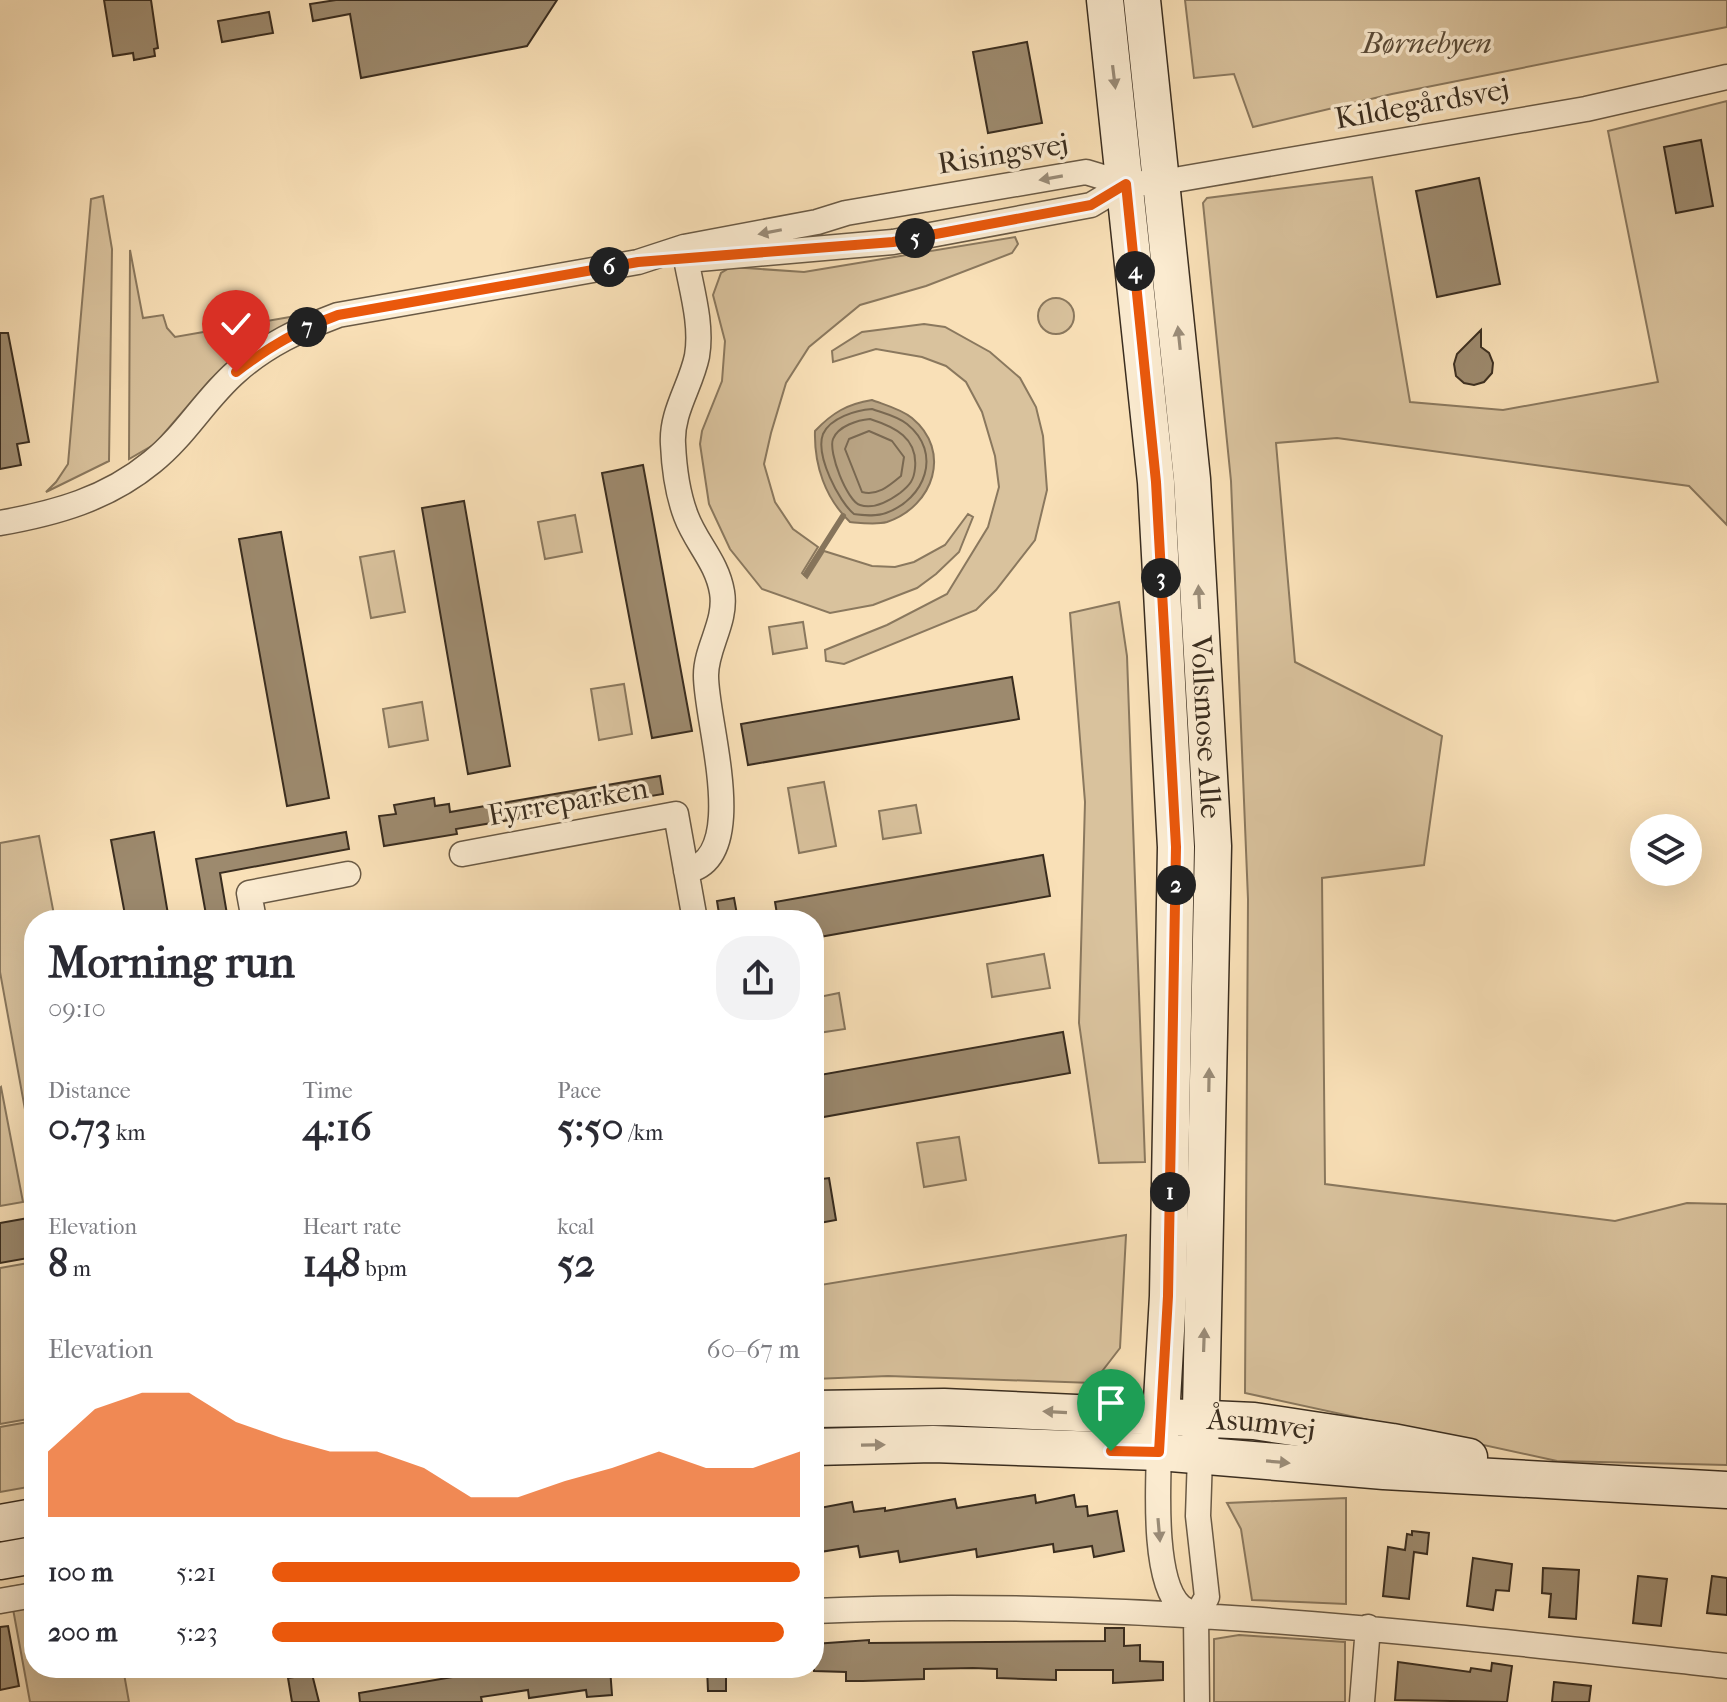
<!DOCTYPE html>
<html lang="en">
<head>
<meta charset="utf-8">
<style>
	:root { --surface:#fff; --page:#f2f2f3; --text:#2b2b33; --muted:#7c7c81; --accent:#ea580c }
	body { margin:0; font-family:"IM FELL French Canon",serif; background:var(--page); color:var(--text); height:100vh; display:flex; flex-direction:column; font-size:30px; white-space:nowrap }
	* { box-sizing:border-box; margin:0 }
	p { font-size:26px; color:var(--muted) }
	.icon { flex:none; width:44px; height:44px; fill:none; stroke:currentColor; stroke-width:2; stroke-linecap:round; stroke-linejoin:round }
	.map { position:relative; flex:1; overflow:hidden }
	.sheet { position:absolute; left:24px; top:910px; width:800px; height:768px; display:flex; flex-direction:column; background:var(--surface); border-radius:32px; box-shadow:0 8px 32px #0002 }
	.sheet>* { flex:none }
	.buttons { position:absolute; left:1630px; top:814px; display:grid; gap:16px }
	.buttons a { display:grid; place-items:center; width:72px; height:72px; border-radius:50%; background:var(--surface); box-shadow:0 8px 32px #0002; font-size:40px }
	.pin { position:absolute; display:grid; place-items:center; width:68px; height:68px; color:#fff; margin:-82px -34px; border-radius:50% 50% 50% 0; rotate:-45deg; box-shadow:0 0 8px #0007 }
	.pin .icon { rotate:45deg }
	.km { position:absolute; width:40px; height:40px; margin:-20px; border-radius:50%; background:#222; color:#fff; font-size:22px; line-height:40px; text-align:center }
	.round { display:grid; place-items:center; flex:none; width:84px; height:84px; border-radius:32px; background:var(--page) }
	.head { display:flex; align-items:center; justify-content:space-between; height:136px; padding:0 24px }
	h1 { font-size:44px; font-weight:800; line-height:60px }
	.metrics { display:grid; grid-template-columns:repeat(3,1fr); gap:12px; height:136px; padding:8px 24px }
	.metrics div { display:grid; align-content:center }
	.metrics b { font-size:40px; font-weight:800 }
	.metrics small { font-size:22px; font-weight:400 }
	.metrics p { font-size:22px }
	.chart { height:224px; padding:16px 24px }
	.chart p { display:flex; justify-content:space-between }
	.chart svg { width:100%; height:144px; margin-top:8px; fill:var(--accent); opacity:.7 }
	ul { padding:0 24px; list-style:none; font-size:26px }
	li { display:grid; grid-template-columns:128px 96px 1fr; align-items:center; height:60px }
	li i { height:20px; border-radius:10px; background:var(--accent) }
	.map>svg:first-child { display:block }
	.green { fill:#d9c29d; stroke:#8a785e; stroke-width:2 }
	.water { fill:#b8a383; stroke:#86745b; stroke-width:2 }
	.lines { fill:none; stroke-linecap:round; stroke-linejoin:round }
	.shore { stroke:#796851; stroke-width:2 }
	.stream { stroke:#86745b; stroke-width:6 }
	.building { fill:#9d8a6e; stroke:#3a2d1f; stroke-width:2 }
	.street-casing { stroke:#6a5a45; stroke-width:27 }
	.secondary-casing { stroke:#3a2d1f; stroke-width:39 }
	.street { stroke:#fbebd0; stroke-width:24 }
	.secondary { stroke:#fbebd0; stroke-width:36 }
	.oneway { fill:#9a8c78 }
	.route-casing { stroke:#fff; stroke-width:16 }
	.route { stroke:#ea580c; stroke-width:10 }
	.labels { text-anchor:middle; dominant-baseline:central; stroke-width:7; stroke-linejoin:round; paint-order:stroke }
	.park-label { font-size:30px; font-style:italic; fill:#5a4b38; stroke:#fbebd0 }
	.street-label { font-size:30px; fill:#3a2d1f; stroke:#fbebd0 }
</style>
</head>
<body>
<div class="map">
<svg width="1727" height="1702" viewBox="0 0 1727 1702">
	<rect width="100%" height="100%" fill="#f9e0b7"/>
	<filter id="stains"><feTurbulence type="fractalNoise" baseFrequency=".0025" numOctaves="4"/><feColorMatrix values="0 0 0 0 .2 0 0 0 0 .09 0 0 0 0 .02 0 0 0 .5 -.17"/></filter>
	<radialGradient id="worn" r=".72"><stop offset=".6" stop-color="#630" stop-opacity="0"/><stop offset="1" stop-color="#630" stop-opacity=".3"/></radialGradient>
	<path class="green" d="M1185,0H1727V27L1392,94L1253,127L1234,74L1194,78Z
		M1727,101V525L1689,486L1337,438L1276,443L1295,662L1442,736L1424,865L1322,878L1325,1184L1615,1221L1687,1203L1727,1204V1465L1557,1461L1245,1393L1248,899L1231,481L1203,203L1207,198L1372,177L1410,402L1503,410L1658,382L1608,131Z
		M103,196L112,249L109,461L46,492L56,482L68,464L91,199Z
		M1015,237L1018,244L1012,253L926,286L860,305L809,347L786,383L771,433L764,464L775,502L793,529L818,547L802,573L807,578L824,551L872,566L895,567L914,562L945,545L968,514L973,517L959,552L936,574L917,588L873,605L830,613L762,589L730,549L709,504L700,444L702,431L722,381L725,341L713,295L721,273L731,267L804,272Z
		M130,250L143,318L163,315L167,328L175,337L307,314L243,352L210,380L155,444L129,459Z
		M1038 316a18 18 0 1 1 36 0a18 18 0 1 1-36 0Z
		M924,324L945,327L990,352L1020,378L1036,407L1043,436L1047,490L1035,540L996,590L976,610L844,664L826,661L825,650L887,625L947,594L988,527L999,487L995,456L982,412L966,382L946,366L922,357L876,349L833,362L832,351L862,332Z
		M575,515L582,552L545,559L538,522Z
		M394,551L405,612L371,618L360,557Z
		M1119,602L1127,656L1145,1162L1099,1163L1079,1023L1085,802L1070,613Z
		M803,622L807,648L773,654L769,627Z
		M624,684L632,734L599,740L591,689Z
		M422,702L428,740L389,747L383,709Z
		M824,782L836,846L799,853L788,788Z
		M916,805L921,833L883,839L879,811Z
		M39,836L55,920H34V1159L0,972V843Z
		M1044,954L1050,988L992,997L987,964Z
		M839,993L845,1029L818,1033L814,998Z
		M1,1087L23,1202L0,1206V1088Z
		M959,1137L966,1180L924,1187L917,1143Z
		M1126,1235L1120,1348L1093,1383L888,1376L814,1379V1286Z
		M34,1262V1418L0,1424V1268Z
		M34,1421V1486L0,1492V1427Z
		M1346,1498V1604L1252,1600L1241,1529L1227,1503Z
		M34,1583V1668H123L129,1702H30L9,1587Z
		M1239,1635L1345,1642V1702H1214V1639Z"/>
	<path class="water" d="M872,400C885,405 901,409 912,418C952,451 934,506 887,522C876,525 861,523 850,522C825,498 814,465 815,431C832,413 847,404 872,400Z"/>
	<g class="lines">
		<path class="shore" d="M872,409C883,413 897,416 907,424C943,453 925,499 886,513C876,517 864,515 854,514C839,502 815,455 823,434C830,418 856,410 872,409Z
			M870,419C895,427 918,438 915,468C914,480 910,485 900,493C889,501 874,510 860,505C847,501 828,452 833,439C838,426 858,420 870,419Z
			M869,431L892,441L904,457L901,476C889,486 878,496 862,492L845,449L849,439Z"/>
		<path class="stream" d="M806,574L843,516"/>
	</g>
	<path class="building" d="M104,0H151L158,48L154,49L155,56L134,60L133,53L113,56Z
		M336,0H557L527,46L361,78L350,14L313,21L310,4Z
		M269,12L273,33L222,42L218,21Z
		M1027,42L1042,123L988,133L973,52Z
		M1701,140L1713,206L1676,213L1664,147Z
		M1479,178L1500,284L1437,297L1416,191Z
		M1481,330V347L1489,353L1493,363L1492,373L1484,382L1474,385L1464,383L1456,376L1454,364L1457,354Z
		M0,333H8L29,442L17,444L21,465L0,469Z
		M643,465L692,731L652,738L602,473Z
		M464,501L510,766L468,774L422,508Z
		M281,532L329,798L287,806L239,539Z
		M1012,677L1019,719L748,765L741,724Z
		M660,776L663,794L456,829L457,834L384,846L379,816L396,814L394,805L434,798L435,806L449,804L450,812Z
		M154,832L169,920H126L111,840Z
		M346,832L349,849L220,873L228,920H207L196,859Z
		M1043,855L1050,896L814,938V920H778L775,902Z
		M734,898L738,920H720L717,901Z
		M1063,1032L1070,1073L818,1118L814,1076Z
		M829,1178L836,1220L814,1224V1180Z
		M34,1217V1257L0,1263V1223Z
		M1035,1495L1036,1503L1074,1495L1076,1507L1087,1506L1088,1516L1117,1511L1124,1551L1094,1557L1092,1546L1054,1552L1053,1544L977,1557L976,1549L900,1562L898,1551L860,1557L858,1546L820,1552L814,1525V1509L852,1502L854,1512L885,1508V1511L955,1499L957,1508Z
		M1412,1531L1429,1533L1427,1554L1414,1552L1409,1599L1383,1596L1388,1547L1405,1550L1407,1534L1412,1535Z
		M1473,1558L1512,1564L1509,1591L1496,1590L1493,1610L1467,1606Z
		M1543,1568L1579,1570L1576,1619L1549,1617L1551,1594L1542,1593Z
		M1638,1576L1667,1579L1661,1626L1633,1623Z
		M1712,1576L1727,1578V1615L1707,1613Z
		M8,1626L19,1686L0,1690V1627Z
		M1105,1628H1124V1646L1140,1645V1661L1163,1662V1680L1113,1683V1670H1056V1680L997,1678V1669L973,1668L924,1669V1679L863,1681H846V1672L814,1671V1644L869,1640V1643L1105,1641Z
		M1398,1662L1470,1672L1471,1668L1491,1671L1492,1663L1512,1666L1507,1702L1395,1700Z
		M505,1668H610L612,1695L587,1697L586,1690L529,1698L528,1690L481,1697L482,1702H360L359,1693Z
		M707,1668H726V1691H708Z
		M312,1674L319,1702H292L288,1678Z
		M1554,1682L1591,1686L1589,1702H1552Z"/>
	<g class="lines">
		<defs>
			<path id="street" d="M684,247C689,282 703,321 697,356C691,386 671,412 673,444C674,466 678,495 686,516C696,543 717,562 722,592C727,622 706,647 706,675C705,720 752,858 686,871
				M699,259L893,242L1091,205L1126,184
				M0,523C56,513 107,499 152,462C185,436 205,399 236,372C266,345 301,329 338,315L638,262L684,247L817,222L846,213L1086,172L1126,184L1163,182L1586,109L1727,77
				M462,854L676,814L695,920
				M254,920L249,893L348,874
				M1159,1452C1158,1487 1153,1581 1180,1606C1185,1610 1191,1613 1196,1616
				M0,1601L34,1595
				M814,1611C1120,1597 1424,1633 1727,1666
				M1197,1702L1196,1616L1207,1597L1198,1516L1200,1456
				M1362,1702L1368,1627"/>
			<g id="secondary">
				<path d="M1105,0L1156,482L1176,847L1168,1296L1159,1452"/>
				<path id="s1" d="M1142,0L1192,479L1213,846L1200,1456"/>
				<path id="s2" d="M814,1409L944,1407L1254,1421L1392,1442L1469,1457"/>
				<path d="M814,1447L933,1444L1159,1452L1384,1471L1727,1490"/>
				<path d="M0,1523L34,1517"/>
				<path d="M0,1561L34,1555"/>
			</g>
		</defs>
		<use href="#street" class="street-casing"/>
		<use href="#secondary" class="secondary-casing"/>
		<use href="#street" class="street"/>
		<use href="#secondary" class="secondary"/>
	</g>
	<defs><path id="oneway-solid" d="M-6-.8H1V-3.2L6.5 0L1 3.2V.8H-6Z" transform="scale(2)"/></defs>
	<g class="oneway">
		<use href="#oneway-solid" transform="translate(1114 77) rotate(83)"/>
		<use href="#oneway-solid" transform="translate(1051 178) rotate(170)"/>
		<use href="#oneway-solid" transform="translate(770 232) rotate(169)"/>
		<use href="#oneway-solid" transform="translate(1179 338) rotate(-96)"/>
		<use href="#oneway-solid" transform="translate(1199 597) rotate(-93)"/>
		<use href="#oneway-solid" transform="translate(1209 1080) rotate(-89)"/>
		<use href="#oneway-solid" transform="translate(1204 1340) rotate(-88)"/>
		<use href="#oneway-solid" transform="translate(1055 1412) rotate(-177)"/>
		<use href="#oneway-solid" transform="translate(873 1445) rotate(-1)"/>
		<use href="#oneway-solid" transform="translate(1278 1462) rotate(5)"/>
		<use href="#oneway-solid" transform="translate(1159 1530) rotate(85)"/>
	</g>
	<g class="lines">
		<defs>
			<path id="route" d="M236,372C270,346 298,330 338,315L638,262L893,242L1091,205L1126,184L1156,482L1176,847L1168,1296L1159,1452L1111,1451"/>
		</defs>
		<use href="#route" class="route-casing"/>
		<use href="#route" class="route"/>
	</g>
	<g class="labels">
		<g class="park-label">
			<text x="1427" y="43">Børnebyen</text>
		</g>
		<g class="street-label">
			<text transform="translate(1422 104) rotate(-10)">Kildegårdsvej</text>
			<text transform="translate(1003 154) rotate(-9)">Risingsvej</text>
			<text stroke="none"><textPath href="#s1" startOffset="730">Vollsmose Alle</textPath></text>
			<text transform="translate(568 802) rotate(-10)">Fyrreparken</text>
			<text stroke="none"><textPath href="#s2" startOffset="448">Åsumvej</textPath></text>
		</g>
	</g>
	<rect width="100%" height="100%" filter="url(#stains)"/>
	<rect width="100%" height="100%" fill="url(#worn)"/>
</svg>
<div class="buttons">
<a><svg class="icon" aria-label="layers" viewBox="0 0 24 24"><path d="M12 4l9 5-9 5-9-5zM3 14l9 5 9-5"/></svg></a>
</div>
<div class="pin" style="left:1111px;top:1451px;background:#1e9e55"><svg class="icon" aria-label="arrive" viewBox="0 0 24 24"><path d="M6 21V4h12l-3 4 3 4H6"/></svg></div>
<div class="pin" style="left:236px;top:372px;background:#d93025"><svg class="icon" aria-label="check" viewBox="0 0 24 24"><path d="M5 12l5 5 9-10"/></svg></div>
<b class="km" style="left:1170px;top:1192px">1</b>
<b class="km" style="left:1176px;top:885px">2</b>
<b class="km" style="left:1161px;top:578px">3</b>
<b class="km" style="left:1135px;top:271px">4</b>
<b class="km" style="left:915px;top:238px">5</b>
<b class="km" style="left:609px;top:267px">6</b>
<b class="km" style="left:307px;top:327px">7</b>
<section class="sheet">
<div class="head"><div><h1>Morning run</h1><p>09:10</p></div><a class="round"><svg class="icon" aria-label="share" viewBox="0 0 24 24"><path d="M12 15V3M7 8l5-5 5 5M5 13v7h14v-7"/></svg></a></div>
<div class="metrics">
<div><p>Distance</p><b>0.73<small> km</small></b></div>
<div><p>Time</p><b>4:16</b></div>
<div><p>Pace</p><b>5:50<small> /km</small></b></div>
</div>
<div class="metrics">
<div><p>Elevation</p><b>8<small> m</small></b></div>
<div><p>Heart rate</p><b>148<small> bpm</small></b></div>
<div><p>kcal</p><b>52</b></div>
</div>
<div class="chart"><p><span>Elevation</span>60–67 m</p>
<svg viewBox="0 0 160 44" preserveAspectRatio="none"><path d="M0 44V24L10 11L20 6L30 6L40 15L50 20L60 24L70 24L80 29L90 38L100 38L110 33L120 29L130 24L140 29L150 29L160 24V44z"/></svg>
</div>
<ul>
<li><b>100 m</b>5:21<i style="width:100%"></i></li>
<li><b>200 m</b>5:23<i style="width:97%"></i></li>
</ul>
</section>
</div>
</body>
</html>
